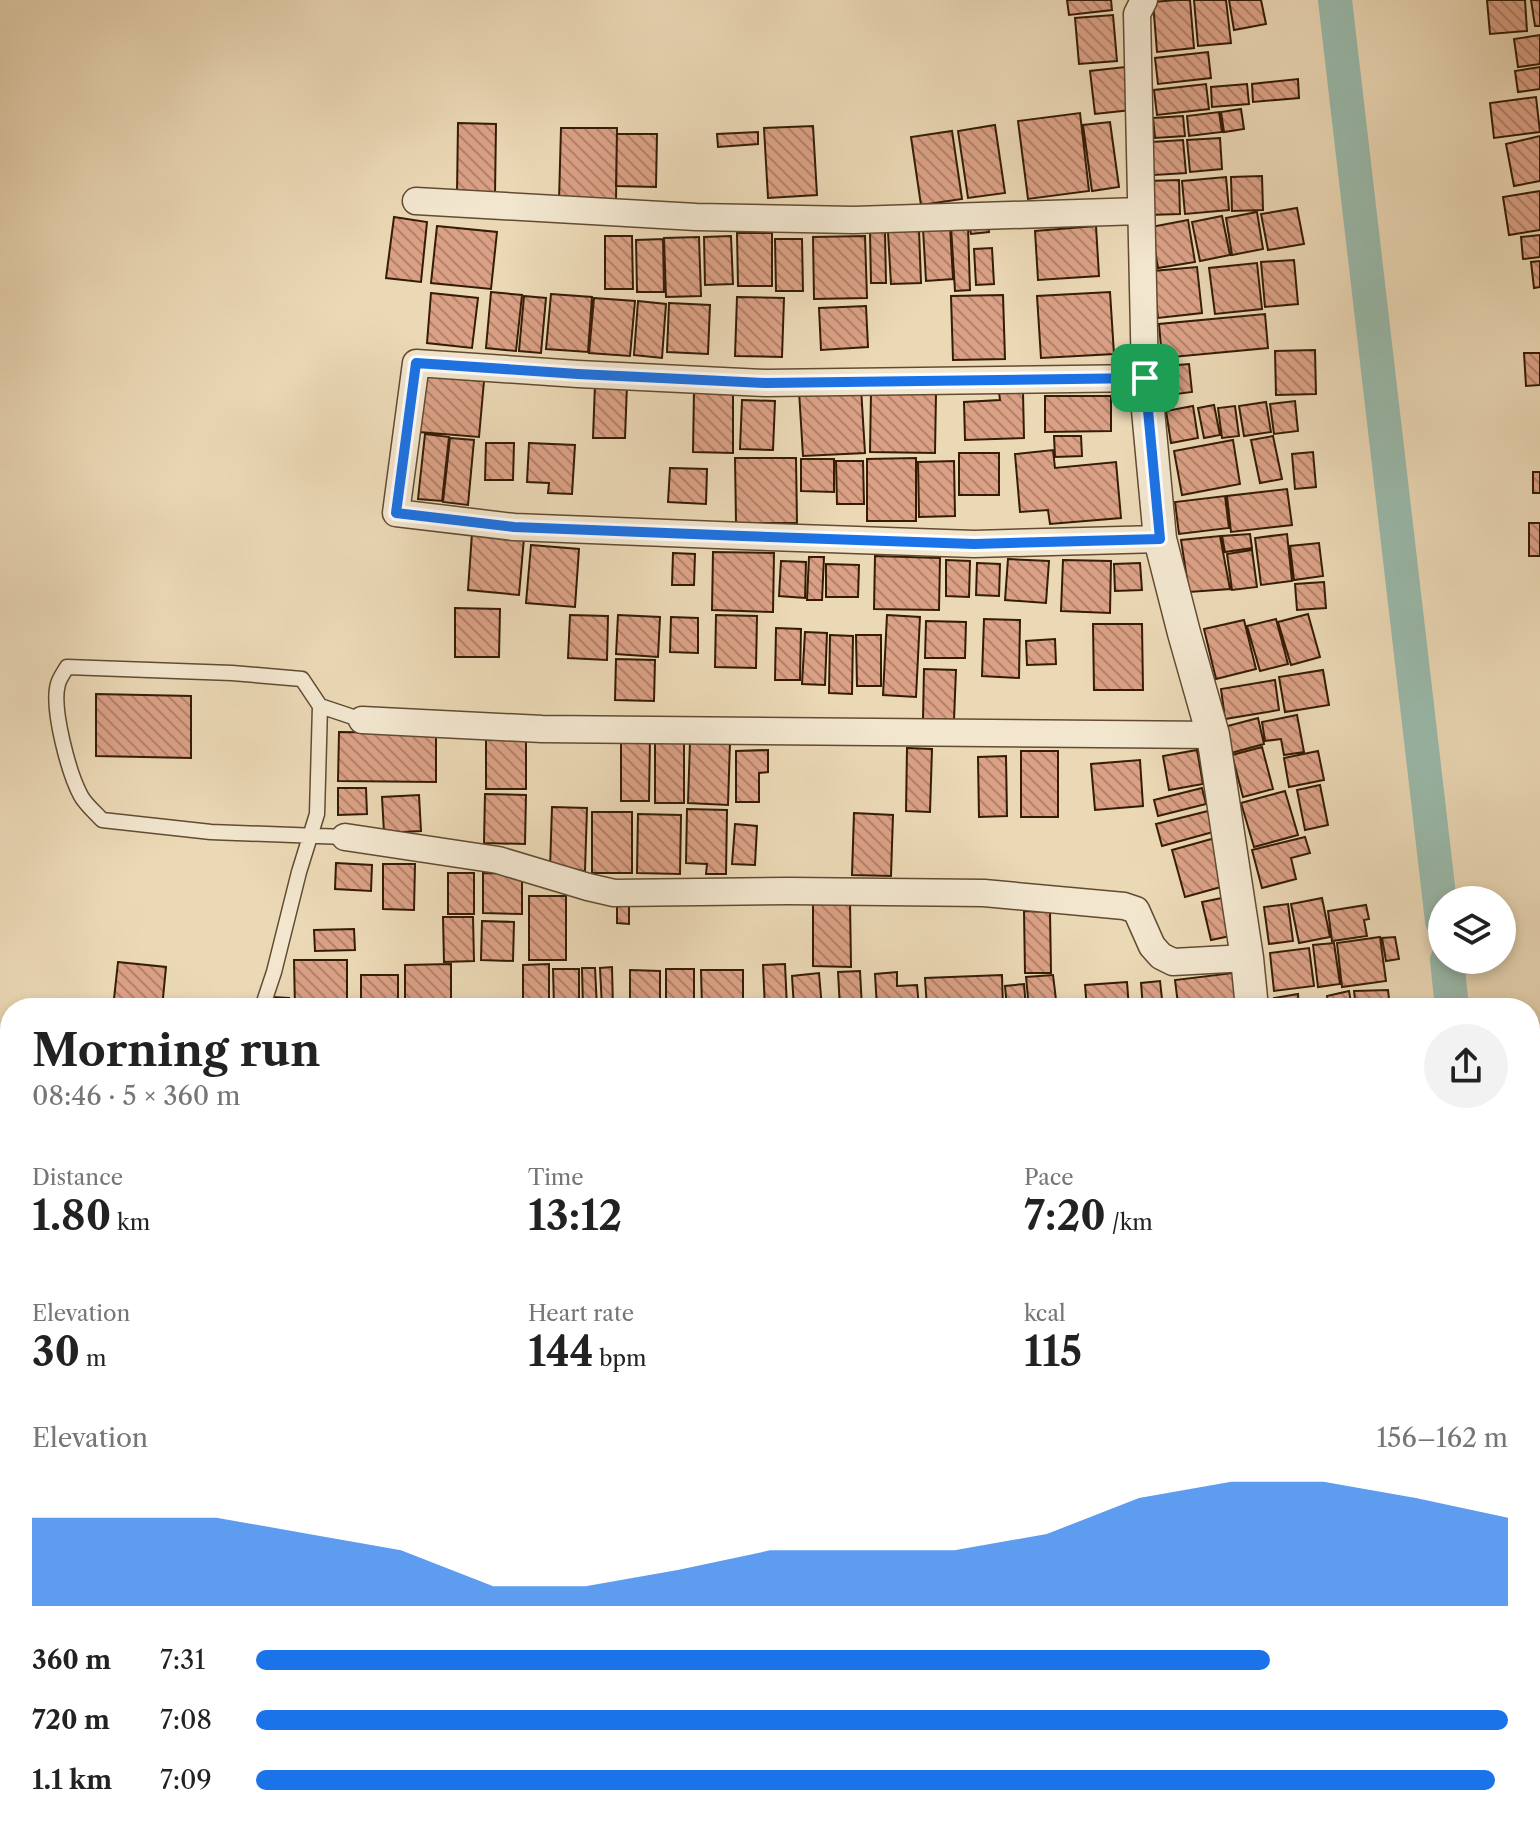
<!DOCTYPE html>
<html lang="en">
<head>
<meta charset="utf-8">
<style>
	:root { --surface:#fff; --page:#f2f2f2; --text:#222; --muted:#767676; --accent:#1a73e8 }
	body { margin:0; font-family:"Libre Caslon Text",serif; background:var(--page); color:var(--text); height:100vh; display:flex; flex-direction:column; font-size:30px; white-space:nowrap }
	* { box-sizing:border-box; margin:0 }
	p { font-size:26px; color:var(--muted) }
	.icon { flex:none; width:44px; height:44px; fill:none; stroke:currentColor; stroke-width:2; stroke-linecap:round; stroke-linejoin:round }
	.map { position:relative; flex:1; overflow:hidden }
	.panel { position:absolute; left:0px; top:998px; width:1540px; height:830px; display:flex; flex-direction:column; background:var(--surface); border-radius:32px 32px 0 0; box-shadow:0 4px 12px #0003 }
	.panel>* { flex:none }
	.buttons { position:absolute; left:1428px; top:886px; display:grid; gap:16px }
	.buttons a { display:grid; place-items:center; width:88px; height:88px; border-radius:50%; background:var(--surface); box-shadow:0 4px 12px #0003; font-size:40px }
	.pin { position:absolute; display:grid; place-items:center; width:68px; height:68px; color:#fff; margin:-34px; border-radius:16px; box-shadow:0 4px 12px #0006 }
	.round { display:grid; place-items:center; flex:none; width:84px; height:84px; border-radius:42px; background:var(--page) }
	.summary { display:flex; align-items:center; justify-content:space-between; height:136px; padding:0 32px }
	h1 { font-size:44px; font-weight:800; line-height:60px }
	.figures { display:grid; grid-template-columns:repeat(3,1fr); gap:12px; height:136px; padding:8px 32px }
	.figures div { display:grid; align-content:center }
	.figures b { font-size:40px; font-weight:800 }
	.figures small { font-size:22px; font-weight:400 }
	.figures p { font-size:22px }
	.chart { height:224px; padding:16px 32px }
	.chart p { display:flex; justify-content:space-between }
	.chart svg { width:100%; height:144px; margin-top:8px; fill:var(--accent); opacity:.7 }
	ul { padding:0 32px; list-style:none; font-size:26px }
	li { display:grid; grid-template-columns:128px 96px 1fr; align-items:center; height:60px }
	li i { height:20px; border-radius:10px; background:var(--accent) }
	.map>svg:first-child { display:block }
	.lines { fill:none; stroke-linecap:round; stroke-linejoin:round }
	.canal { stroke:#99baab; stroke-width:34 }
	.building { fill:url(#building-back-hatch); stroke:#351c05; stroke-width:2 }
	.service-casing { stroke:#624b31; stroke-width:17 }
	.minor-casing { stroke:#624b31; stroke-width:29 }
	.tertiary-casing { stroke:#624b31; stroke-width:35 }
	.service { stroke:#f2e6cf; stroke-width:14 }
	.minor { stroke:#f2e6cf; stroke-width:26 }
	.tertiary { stroke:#f2e6cf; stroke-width:32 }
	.route-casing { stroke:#fff; stroke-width:16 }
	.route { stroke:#1a73e8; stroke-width:10 }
</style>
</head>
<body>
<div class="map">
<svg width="1540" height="1827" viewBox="0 0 1540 1827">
	<defs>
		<pattern id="building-back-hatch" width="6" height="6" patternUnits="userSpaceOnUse" patternTransform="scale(2)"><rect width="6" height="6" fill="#dba186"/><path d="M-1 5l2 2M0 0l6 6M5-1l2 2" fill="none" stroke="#b2826c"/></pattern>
	</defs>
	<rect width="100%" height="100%" fill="#ebd8b5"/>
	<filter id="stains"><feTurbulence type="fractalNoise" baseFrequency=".0025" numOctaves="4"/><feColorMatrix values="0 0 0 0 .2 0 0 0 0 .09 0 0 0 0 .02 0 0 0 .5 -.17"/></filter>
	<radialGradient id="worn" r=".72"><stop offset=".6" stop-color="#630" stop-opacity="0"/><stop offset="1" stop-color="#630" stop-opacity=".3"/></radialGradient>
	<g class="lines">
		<path class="canal" d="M1335,0L1442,921
			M1447,960L1452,1008
			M1494,1818V1827"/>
	</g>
	<path class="building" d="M1067,0H1111L1112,10L1069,15Z
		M1176,0H1190L1194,48L1157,52L1153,2Z
		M1194,0H1226L1231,43L1198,46Z
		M1229,0H1261L1266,24L1234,30Z
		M1487,0H1525L1527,31L1490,34Z
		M1531,0H1540V26H1535Z
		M1113,15L1117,61L1079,64L1075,18Z
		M1540,35V64L1518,67L1514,39Z
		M1208,52L1211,78L1158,84L1155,58Z
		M1125,67L1131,110L1095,114L1090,71Z
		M1540,67V89L1518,92L1515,71Z
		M1298,79L1299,98L1253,102L1252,84Z
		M1206,84L1209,109L1157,115L1154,90Z
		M1247,84L1249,104L1212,107L1211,87Z
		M1536,97L1540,132L1494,138L1490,103Z
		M1241,109L1244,129L1224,132L1221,112Z
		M1219,112L1222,132L1189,136L1187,116Z
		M1080,113L1089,191L1028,199L1018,121Z
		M1183,116L1185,136L1155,138L1153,118Z
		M1110,122L1119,187L1092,191L1083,125Z
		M458,123L496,124L495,195L457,194Z
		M995,125L1005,193L968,198L958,131Z
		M813,126L817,195L768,198L764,128Z
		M561,128H617L616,202L559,201Z
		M952,131L962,199L921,205L911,137Z
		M758,132V144L718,147L717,134Z
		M617,134H657L656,187L616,186Z
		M1540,136V181L1514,186L1506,144Z
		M1220,138L1222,169L1190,172L1187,140Z
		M1183,140L1186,173L1154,175L1151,142Z
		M1262,176L1263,210L1232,211L1231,177Z
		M1226,177L1229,210L1185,214L1182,181Z
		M1179,180L1180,214L1148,215L1147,181Z
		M1540,191V230L1509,235L1503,197Z
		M1297,208L1304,244L1268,250L1261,214Z
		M1257,212L1263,249L1232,255L1226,218Z
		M1222,216L1230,255L1200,261L1192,222Z
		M394,217L427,222L421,282L386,278Z
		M1188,220L1195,262L1158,268L1151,227Z
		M988,222L989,232L971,234L969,224Z
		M437,226L497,232L491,289L431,283Z
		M950,226L953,279L926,281L923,228Z
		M968,226L970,290L955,291L951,227Z
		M1096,226L1099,276L1038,280L1035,231Z
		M919,230L921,283L891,284L888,232Z
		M870,232H885L886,283H871Z
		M737,233H772V286H738Z
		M1540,235V257L1523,259L1521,237Z
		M605,236H632L633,289H605Z
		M731,236L733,284L705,285L704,237Z
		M865,236L867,298L814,299L813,237Z
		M699,237L701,296L666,297L664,238Z
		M663,239L664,292H637L636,240Z
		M775,239H802L803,291H776Z
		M992,248L994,284L976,285L974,249Z
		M1294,260L1298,304L1265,307L1261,262Z
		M1540,261V287L1534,288L1531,262Z
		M1257,263L1262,309L1215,314L1209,268Z
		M1197,267L1202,313L1158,318L1153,271Z
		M491,292L522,295L516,351L486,348Z
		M1110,292L1114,354L1041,358L1037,296Z
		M431,293L478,298L472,348L427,343Z
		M551,294L592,297L588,352L546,349Z
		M1003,295L1005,359L953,360L951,296Z
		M524,296L546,298L541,353L519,351Z
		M737,297L784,298L782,357L735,356Z
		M594,298L635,301L630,356L589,353Z
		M638,301L666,304L662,358L634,355Z
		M669,303L710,305L708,354L667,352Z
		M866,306L868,347L821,350L819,308Z
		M1265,314L1268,348L1162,358L1159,324Z
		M1315,350L1316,394L1276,395L1275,351Z
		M1524,353H1540V385L1526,386Z
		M1189,364L1192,392L1169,395L1166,366Z
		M424,376L484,381L479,437L419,432Z
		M595,384L627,385L625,438H593Z
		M861,388L865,453L803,456L799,391Z
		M694,389H733V453L693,452Z
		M871,392L936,393L935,453L870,452Z
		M999,392H1023L1024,438L965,440L964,402L1000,400Z
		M1045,396H1111V431L1045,432Z
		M742,400L775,401L773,450L740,449Z
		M1295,401L1298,431L1274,434L1270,404Z
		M1266,402L1271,432L1244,436L1239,406Z
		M1214,405L1220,435L1204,438L1198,408Z
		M1193,406L1198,438L1171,443L1166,411Z
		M1235,406L1239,436L1222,438L1218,408Z
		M425,434L449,437L442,501L418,499Z
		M1054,436H1081L1082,456L1055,457Z
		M1273,436L1282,479L1260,483L1251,440Z
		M450,438L474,440L468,505L443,502Z
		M1233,440L1240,484L1182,495L1174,451Z
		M486,443H514L513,480H485Z
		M529,443L575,445L572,494L548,493L549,483L527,482Z
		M1053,450L1055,468L1116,462L1121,518L1050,524L1048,510L1020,512L1015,454Z
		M1313,452L1316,487L1295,489L1292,454Z
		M959,453H999V495H959Z
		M735,458H796L797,523H736Z
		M916,458V521H867V459Z
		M801,459H834V492L801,491Z
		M836,461H863L864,504H837Z
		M954,461L955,516L919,517L918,462Z
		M670,468L707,469L706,504L668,502Z
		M1533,472H1540V493H1533Z
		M1287,489L1292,525L1231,532L1227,496Z
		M1225,496L1229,528L1179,534L1175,502Z
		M1529,523H1540V556H1529Z
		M472,533L524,538L519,595L468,590Z
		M1250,534L1252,548L1225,552L1222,536Z
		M1287,534L1292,581L1261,585L1255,538Z
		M1220,536L1230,589L1189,592L1181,540Z
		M1319,543L1323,576L1294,580L1290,546Z
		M531,545L579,549L575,607L526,603Z
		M1252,550L1257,587L1232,590L1227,554Z
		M713,552L774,553L773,612L712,610Z
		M673,553L695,554L694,585H672Z
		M875,556L940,558L939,610L874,609Z
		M809,557H824L822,600H807Z
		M1008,559L1049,561L1046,603L1005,600Z
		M946,560L970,561L969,597L946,596Z
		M1063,560L1111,561L1110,613L1061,611Z
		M781,561L806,562L805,598L779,596Z
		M977,563L1000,564L999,596L976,595Z
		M1140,563L1142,590L1115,591L1114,564Z
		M826,564L859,565L858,597H826Z
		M1324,582L1326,608L1297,610L1295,584Z
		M455,608L500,609L499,657H455Z
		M1308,614L1320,657L1291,665L1278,622Z
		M570,615L608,616L607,660L568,658Z
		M618,615L660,617L658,657L616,654Z
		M716,615L757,616L756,668L715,667Z
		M887,615L920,617L916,697L883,695Z
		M671,617L698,618V653L670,652Z
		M984,619L1020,620L1019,678L982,676Z
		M1276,619L1288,664L1260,671L1247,626Z
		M1244,620L1256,669L1216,679L1204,629Z
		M926,621L966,622L965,658H925Z
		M1093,624H1142L1143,690H1094Z
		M776,628L801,629L800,680H775Z
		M805,632L827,633L825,685L802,684Z
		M830,635L853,636L852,694L829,693Z
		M856,635H881V686H857Z
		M1055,639L1056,664L1027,665L1026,641Z
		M616,659L655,660L654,701L615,700Z
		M924,669L956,670L954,720L923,719Z
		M1323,670L1329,705L1285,712L1279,677Z
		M1275,680L1279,710L1225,719L1221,689Z
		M96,694L191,696V758L96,756Z
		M1297,715L1304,752L1284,755L1281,739L1265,741L1262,722Z
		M1258,718L1264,744L1231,753L1224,727Z
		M339,732L436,733V782L338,781Z
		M486,738H526V789H486Z
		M621,739H650L649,801H621Z
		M655,740L684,741V803H655Z
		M690,741L730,742L728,805L688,803Z
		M1262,747L1273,789L1243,797L1232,755Z
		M907,748L932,749L930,812L906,811Z
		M768,750V772L759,773V802H736V751Z
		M1197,750L1203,784L1169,790L1163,756Z
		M1021,751H1058V817H1021Z
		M1318,751L1324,780L1289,787L1284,758Z
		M1006,756L1007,816L979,817L978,757Z
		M1140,760L1143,806L1095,810L1091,764Z
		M1320,785L1328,825L1305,830L1297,790Z
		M338,788H366L367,814L338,815Z
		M1202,788L1206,804L1158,816L1154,800Z
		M1285,791L1298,835L1254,847L1241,803Z
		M485,794L526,795L525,844L484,843Z
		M419,795L421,831L384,833L382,797Z
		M552,807L587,808L585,871L550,869Z
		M687,809L727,810L726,874H706L707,864L686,863Z
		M1208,811L1213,832L1162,846L1156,824Z
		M592,812H632V873H592Z
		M854,813L893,815L891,876L852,875Z
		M638,814L681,815L680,874L637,873Z
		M735,824L757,826L755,865L732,864Z
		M1305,837L1310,853L1291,858L1296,879L1262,888L1252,850Z
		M1215,838L1228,885L1185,897L1172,850Z
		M336,863L372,865L371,891L335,889Z
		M383,864H415L414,910L383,909Z
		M448,873H474V914H448Z
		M483,873L522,874V914L483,913Z
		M529,896H566V960H529Z
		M1227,897L1235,935L1211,940L1202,902Z
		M1322,898L1330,937L1299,943L1291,904Z
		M850,902L851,967L813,966V903Z
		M617,903L629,904V924L617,923Z
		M1288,904L1293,941L1269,944L1264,907Z
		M1366,905L1369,919L1364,920L1367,936L1332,941L1328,911Z
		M1024,911L1050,912L1051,973H1025Z
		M443,917H473L474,961L444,962Z
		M482,921L514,922L513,961L481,960Z
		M354,929L355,950L315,951L314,930Z
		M1380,937L1386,981L1342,987L1337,943Z
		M1395,937L1399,959L1386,961L1382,938Z
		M1334,943L1340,984L1318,987L1313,945Z
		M1309,948L1314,986L1274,991L1270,953Z
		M294,960H347V1008H295Z
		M118,962L166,967L162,1008H113Z
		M451,964V1008H405V965Z
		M549,964V1008H523V965Z
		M785,964L787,1008H765L763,965Z
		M612,967L613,1008H602L600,968Z
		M582,968H595L597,1008H583Z
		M553,969H579V1008H554Z
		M666,969H694V1008H666Z
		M630,970L660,971V1008H630Z
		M701,970H743V1008H702Z
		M860,971L862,1008H840L838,972Z
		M897,972V986L917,985L919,1008H877L875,974Z
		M1241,972L1245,1003L1203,1008H1187V1003L1178,1004L1175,980Z
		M819,973L822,1008H794L792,976Z
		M361,975H398V1007L361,1006Z
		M1002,975L1003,1008H927L925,978Z
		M1053,975L1057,1008H1029L1026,977Z
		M1160,981L1163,1008H1143L1141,983Z
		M1127,982L1129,1008H1087L1085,985Z
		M1024,984L1026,1008H1007L1005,986Z
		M1388,990L1390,1008H1356L1354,991Z
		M1349,991L1352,1008H1329L1327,996Z
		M1298,994L1299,1008H1275L1274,998Z
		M272,997L289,998V1008H272Z
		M0,1309L10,1310V1390L0,1389Z
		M0,1461H10V1485H0Z
		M0,1518H10V1604H0Z
		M272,1818H288V1827H272Z
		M431,1818H504V1819L431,1824Z
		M663,1818H739V1827H664Z
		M765,1818H804V1827H765Z
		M1018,1818H1047L1046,1827H1018Z
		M1074,1818H1107V1825H1074Z
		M1132,1818H1174V1824L1132,1822Z
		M1184,1818H1230V1827H1184Z
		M1265,1818H1290V1823L1265,1822Z
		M1296,1818H1321L1322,1827H1296Z
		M1327,1818H1357L1358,1827H1328Z
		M1361,1818H1378L1379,1827H1361Z
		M1383,1818H1416L1415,1827H1383Z"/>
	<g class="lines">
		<defs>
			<path id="service" d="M320,706L362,720
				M262,1008L274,972L299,872L317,814L320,706L302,679L232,673L67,667C64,672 59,679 58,684C51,708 69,774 81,796C86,805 95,812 102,820L211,832L345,837
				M0,1441L10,1442"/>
			<path id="minor" d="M1144,0L1137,14L1145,378L766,383L578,374L416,363L396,513L514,527L743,536L974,544L1160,539
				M416,201L696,217L854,220L1141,211
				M362,720L542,729L1213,735
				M345,837L498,860L588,887L614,893L789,891L984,893L1124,906L1136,910L1152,946L1161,956L1173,962L1247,958
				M639,1818V1827
				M853,1818V1827
				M1001,1818V1827"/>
			<path id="tertiary" d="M1145,378L1160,539L1184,633L1213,735L1247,958L1252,1008
				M1248,1827L1249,1818"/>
		</defs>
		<use href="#service" class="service-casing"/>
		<use href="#minor" class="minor-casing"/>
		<use href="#tertiary" class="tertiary-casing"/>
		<use href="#service" class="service"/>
		<use href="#minor" class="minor"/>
		<use href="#tertiary" class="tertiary"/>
	</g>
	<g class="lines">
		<defs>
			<path id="route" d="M416,363L578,374L766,383L1145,378L1160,539L974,544L743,536L514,527L396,513Z"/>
		</defs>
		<use href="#route" class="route-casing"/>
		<use href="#route" class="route"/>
	</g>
	<rect width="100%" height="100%" filter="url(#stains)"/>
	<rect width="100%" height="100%" fill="url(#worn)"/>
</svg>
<div class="buttons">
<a><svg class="icon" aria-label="layers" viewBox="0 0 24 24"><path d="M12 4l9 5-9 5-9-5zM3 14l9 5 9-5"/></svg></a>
</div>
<div class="pin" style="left:1145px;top:378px;background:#1e9e55"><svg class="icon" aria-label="arrive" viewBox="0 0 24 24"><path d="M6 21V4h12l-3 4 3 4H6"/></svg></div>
<section class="panel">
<div class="summary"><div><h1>Morning run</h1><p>08:46 · 5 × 360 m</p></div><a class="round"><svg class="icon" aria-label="share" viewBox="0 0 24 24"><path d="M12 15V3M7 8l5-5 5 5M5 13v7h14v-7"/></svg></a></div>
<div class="figures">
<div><p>Distance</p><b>1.80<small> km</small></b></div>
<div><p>Time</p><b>13:12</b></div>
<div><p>Pace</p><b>7:20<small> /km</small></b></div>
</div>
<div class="figures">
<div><p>Elevation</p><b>30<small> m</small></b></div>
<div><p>Heart rate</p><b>144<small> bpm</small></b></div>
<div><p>kcal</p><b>115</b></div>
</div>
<div class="chart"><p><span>Elevation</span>156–162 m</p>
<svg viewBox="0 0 160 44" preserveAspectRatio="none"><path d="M0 44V17L10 17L20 17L30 22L40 27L50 38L60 38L70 33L80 27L90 27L100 27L110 22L120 11L130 6L140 6L150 11L160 17V44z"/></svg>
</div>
<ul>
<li><b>360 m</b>7:31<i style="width:81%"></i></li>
<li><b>720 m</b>7:08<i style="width:100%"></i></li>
<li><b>1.1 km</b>7:09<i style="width:99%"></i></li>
</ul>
</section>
</div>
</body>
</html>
